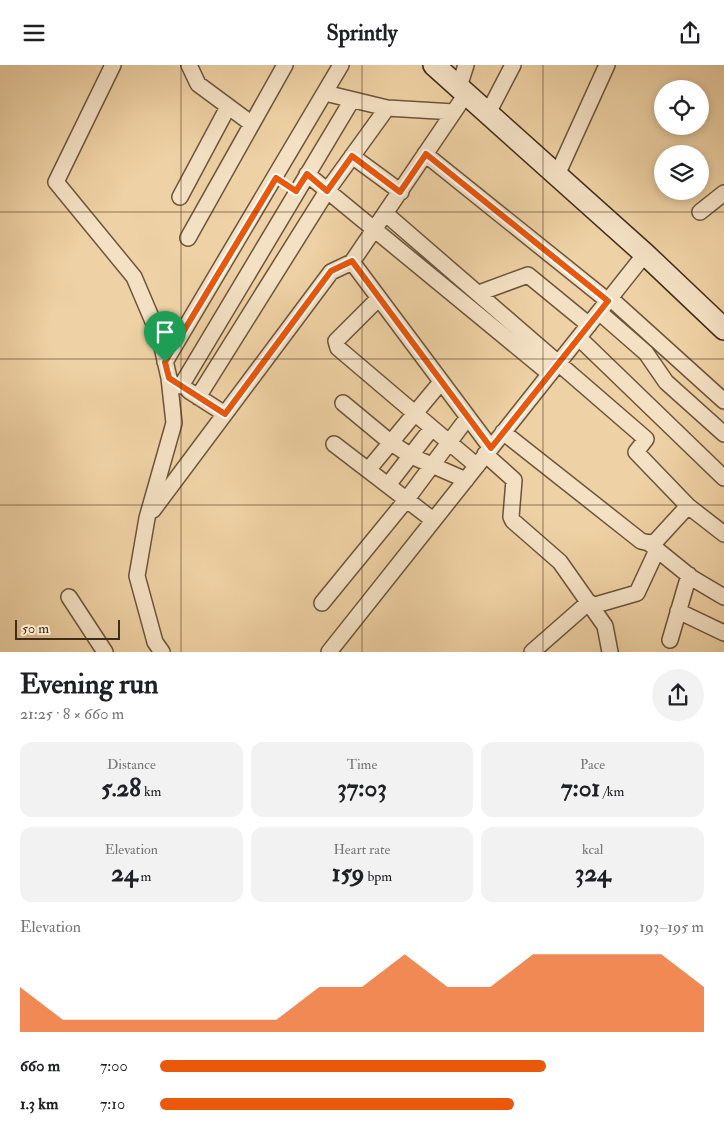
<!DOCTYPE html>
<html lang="en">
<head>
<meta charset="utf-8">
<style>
	:root { --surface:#fff; --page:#f2f2f2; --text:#202124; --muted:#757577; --accent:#ea580c }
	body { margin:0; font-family:"IM FELL Double Pica",serif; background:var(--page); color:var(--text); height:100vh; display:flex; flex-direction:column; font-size:19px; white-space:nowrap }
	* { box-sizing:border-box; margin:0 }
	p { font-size:16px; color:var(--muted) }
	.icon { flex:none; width:28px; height:28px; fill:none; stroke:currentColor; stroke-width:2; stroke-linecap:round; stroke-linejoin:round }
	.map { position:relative; height:587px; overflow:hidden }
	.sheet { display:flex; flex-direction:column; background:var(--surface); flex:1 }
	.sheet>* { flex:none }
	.buttons { position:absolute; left:654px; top:15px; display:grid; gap:10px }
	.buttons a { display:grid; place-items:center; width:55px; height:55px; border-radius:50%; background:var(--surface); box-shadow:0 2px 8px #0003; font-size:25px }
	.scale { position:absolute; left:15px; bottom:12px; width:105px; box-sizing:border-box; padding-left:5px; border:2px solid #402c18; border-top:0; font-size:14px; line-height:18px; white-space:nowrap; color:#402c18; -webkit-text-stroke:4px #f4e1c4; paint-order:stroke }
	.pin { position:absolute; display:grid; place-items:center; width:42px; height:42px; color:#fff; margin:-51px -21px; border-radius:50% 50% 50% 0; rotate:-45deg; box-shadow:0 0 5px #0007 }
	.pin .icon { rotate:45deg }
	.round { display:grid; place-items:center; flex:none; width:52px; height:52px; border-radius:26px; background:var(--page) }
	.summary { display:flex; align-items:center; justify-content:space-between; height:85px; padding:0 20px }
	h1 { font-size:28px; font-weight:700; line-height:38px }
	.metrics { display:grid; grid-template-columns:repeat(3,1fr); gap:8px; height:85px; padding:5px 20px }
	.metrics div { display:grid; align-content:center; border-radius:12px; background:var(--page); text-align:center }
	.metrics b { font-size:25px; font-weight:700 }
	.metrics small { font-size:14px; font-weight:400 }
	.metrics p { font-size:14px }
	.chart { height:140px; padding:10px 20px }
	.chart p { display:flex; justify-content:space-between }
	.chart svg { width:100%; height:90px; margin-top:5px; fill:var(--accent); opacity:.7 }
	ul { padding:0 20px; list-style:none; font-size:16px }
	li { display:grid; grid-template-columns:80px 60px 1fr; align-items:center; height:38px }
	li i { height:12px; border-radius:6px; background:var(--accent) }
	header { display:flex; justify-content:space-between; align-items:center; height:65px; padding:0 20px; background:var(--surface); font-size:22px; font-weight:700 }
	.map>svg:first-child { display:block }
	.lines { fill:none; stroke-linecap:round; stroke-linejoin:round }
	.minor-casing { stroke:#6c553b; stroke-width:18 }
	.secondary-casing { stroke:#402c18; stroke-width:24 }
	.minor { stroke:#f4e1c4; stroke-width:15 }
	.secondary { stroke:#f4e1c4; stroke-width:21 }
	.route-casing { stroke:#fff; stroke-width:10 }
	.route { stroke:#ea580c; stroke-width:6 }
	.grid { fill:none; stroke:#402c18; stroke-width:1; stroke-opacity:0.55 }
</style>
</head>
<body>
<header><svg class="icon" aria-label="menu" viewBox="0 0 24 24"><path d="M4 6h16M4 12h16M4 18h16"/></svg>Sprintly<svg class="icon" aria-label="share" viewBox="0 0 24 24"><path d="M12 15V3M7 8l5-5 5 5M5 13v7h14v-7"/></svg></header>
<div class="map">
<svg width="724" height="587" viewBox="0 0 724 587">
	<rect width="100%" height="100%" fill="#eed1a4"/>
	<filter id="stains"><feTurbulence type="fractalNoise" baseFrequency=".004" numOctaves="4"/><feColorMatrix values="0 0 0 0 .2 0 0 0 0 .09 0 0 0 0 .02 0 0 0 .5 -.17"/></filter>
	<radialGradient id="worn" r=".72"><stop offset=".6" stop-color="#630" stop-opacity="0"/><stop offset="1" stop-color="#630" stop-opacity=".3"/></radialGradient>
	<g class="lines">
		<defs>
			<path id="minor" d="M113,0L56,117L134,212L160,273L169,313L174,358L147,453L137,511L155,577L162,587
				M189,0L198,19L252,59
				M459,22L466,0
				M325,28L387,43L454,47
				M488,48L513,0
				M425,89L608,236
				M352,91L401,127
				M307,109L550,309
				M557,110L607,0
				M180,132L228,42
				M700,147L724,128
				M386,149L646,374L636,387L688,441
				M188,173L285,0
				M352,197L491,383
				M479,228L528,210L589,260
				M379,233L336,276L338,283L477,401
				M610,233L724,336
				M599,247L646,288L666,317L724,369
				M579,273L724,413
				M165,297L341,0
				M181,321L352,35
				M189,326L225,349
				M198,332L327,126L387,43
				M343,338L390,377L411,391L466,415
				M503,367L641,476L649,478L655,477L688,441L724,469
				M334,379L433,455
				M485,389L514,415L511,452L513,456L560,497L605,561L610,587
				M368,405L441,317
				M388,420L432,363
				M153,445L331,207L352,197L466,29
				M650,479L692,513L724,532
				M69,532L105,587
				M322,538L407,434L468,352
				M592,541L637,528L657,485
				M678,546L724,568
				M670,575L689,510
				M329,587L645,189
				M532,587L589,537"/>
			<path id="secondary" d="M434,0L645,189L724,264"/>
		</defs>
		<use href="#minor" class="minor-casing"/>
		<use href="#secondary" class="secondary-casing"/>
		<use href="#minor" class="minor"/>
		<use href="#secondary" class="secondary"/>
	</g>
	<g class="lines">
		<defs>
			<path id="route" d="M426,89L608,236L491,383L352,196L331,206L225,349L169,313L165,297L276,113L296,126L307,109L327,126L352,91L400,127Z"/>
		</defs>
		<use href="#route" class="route-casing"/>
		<use href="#route" class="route"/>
	</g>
	<path class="grid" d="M181,0V587M362,0V587M543,0V587M0,147H724M0,294H724M0,440H724"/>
	<rect width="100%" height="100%" filter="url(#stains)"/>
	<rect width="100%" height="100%" fill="url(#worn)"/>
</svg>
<div class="buttons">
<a><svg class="icon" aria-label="locate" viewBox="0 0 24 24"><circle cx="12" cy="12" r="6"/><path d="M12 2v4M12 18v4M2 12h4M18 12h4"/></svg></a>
<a><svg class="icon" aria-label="layers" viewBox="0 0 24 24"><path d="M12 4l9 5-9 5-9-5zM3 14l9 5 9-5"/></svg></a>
</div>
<div class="scale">50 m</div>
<div class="pin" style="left:165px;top:297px;background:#1e9e55"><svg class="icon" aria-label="arrive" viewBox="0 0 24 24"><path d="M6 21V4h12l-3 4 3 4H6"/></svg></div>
</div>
<section class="sheet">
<div class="summary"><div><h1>Evening run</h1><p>21:25 · 8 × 660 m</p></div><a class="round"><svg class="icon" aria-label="share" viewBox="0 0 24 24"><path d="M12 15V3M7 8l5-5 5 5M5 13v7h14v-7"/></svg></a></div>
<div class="metrics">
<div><p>Distance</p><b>5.28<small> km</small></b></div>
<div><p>Time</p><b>37:03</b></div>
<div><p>Pace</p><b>7:01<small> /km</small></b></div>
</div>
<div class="metrics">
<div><p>Elevation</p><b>24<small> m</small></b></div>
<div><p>Heart rate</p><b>159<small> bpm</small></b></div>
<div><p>kcal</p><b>324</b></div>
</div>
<div class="chart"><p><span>Elevation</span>193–195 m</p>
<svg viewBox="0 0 160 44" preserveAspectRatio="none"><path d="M0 44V22L10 38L20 38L30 38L40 38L50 38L60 38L70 22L80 22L90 6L100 22L110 22L120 6L130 6L140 6L150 6L160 22V44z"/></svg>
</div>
<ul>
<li><b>660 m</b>7:00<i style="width:71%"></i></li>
<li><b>1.3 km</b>7:10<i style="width:65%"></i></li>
</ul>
</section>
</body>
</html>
